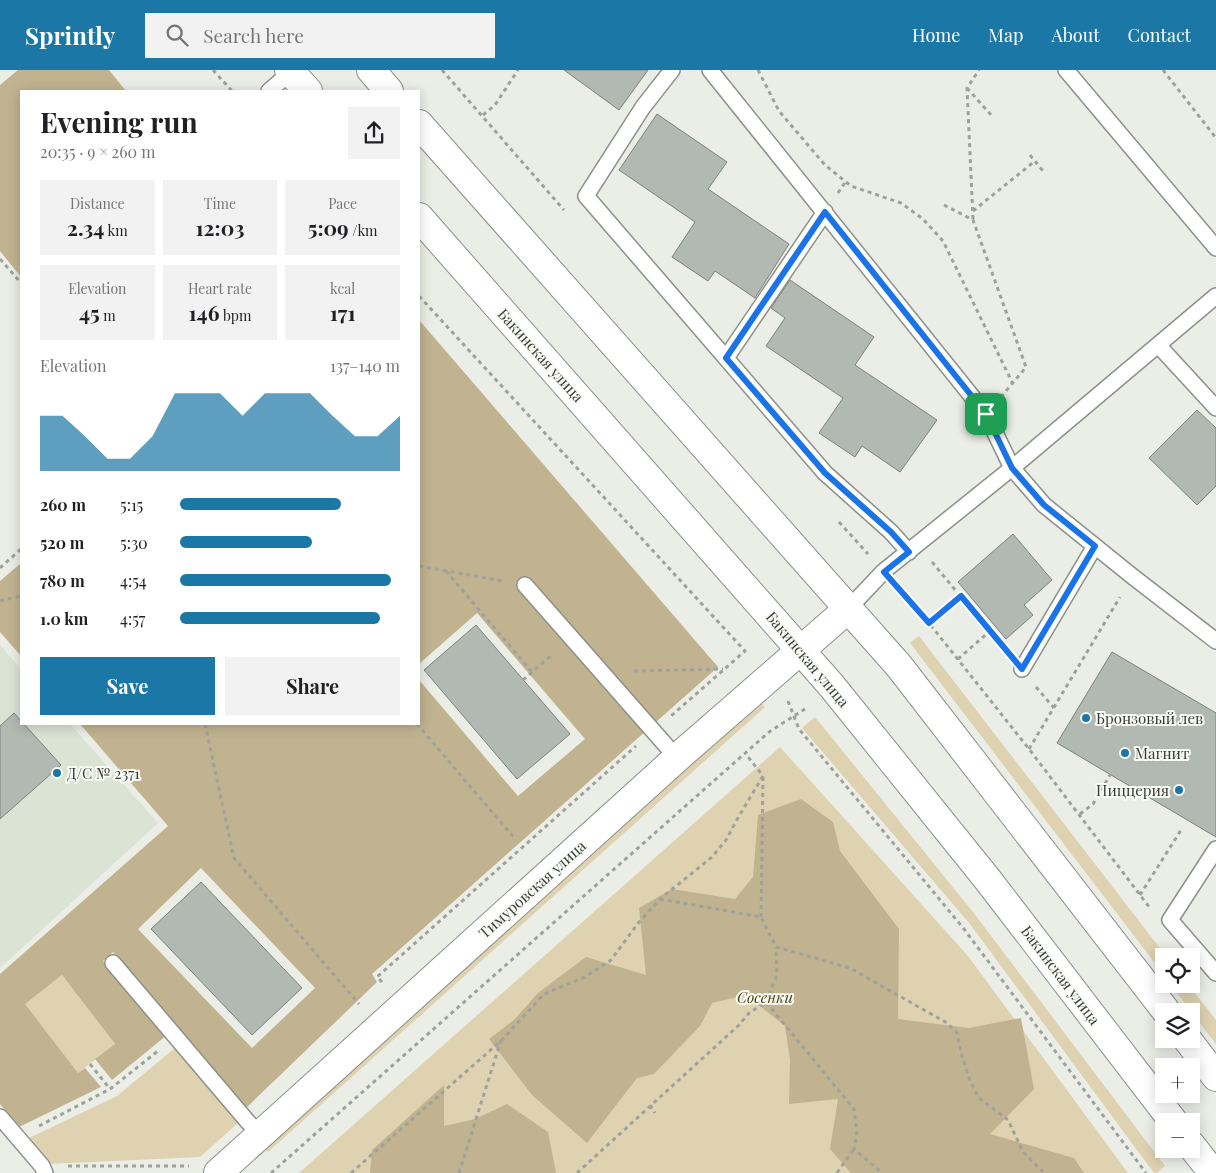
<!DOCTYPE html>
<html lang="en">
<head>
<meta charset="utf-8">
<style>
	:root { --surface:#fff; --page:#f2f2f2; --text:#202124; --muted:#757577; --accent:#1b77a5 }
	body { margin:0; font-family:"Playfair Display",serif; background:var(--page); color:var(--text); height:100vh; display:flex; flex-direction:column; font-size:19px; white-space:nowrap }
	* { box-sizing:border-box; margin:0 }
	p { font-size:16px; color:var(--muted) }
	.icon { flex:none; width:28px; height:28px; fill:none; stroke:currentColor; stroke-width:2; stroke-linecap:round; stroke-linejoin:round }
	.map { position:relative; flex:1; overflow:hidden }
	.drawer { position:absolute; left:20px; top:20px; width:400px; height:635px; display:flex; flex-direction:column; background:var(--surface); border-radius:0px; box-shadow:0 2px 12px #0003 }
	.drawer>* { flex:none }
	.fabs { position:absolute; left:1155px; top:878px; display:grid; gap:10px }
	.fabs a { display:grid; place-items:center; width:45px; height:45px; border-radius:0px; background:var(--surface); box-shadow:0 2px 12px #0003; font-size:25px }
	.pin { position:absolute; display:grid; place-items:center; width:42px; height:42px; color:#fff; margin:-21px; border-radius:10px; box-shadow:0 2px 8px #0006 }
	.round { display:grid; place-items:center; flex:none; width:52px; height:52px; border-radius:0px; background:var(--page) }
	.summary { display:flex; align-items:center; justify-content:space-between; height:85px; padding:0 20px }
	h1 { font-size:28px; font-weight:700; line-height:38px }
	.stats { display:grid; grid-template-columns:repeat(3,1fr); gap:8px; height:85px; padding:5px 20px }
	.stats div { display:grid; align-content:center; border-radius:0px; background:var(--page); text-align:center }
	.stats b { font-size:21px; font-weight:700 }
	.stats small { font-size:14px; font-weight:400 }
	.stats p { font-size:14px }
	.chart { height:140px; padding:10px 20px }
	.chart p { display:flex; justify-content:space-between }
	.chart svg { width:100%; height:90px; margin-top:5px; fill:var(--accent); opacity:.7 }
	.primary-button { display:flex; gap:10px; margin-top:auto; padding:10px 20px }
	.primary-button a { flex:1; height:58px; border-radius:0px; background:var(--accent); color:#fff; font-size:20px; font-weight:700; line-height:58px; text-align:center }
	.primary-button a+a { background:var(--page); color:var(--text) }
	ul { padding:0 20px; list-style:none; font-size:16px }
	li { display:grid; grid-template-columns:80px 60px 1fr; align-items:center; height:38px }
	li i { height:12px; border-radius:6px; background:var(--accent) }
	header { display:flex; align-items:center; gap:30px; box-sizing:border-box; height:70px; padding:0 25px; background:var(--accent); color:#fff }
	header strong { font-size:24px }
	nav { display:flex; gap:28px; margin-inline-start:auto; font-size:18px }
	.search { width:350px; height:45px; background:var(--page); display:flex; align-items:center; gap:12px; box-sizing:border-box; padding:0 18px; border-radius:0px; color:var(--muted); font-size:19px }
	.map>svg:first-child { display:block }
	.built { fill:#dbe3d5 }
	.green { fill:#dfd2b1 }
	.forest { fill:#c1b390; fill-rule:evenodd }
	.building { fill:#b2b9b3; stroke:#7c837e }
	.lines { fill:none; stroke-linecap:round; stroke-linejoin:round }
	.lane-casing { stroke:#8c9089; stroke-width:18 }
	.street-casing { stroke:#8c9089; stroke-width:30 }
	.primary-casing { stroke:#8c9089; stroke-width:30 }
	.path { stroke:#9fa29c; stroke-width:3; stroke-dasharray:4 4; stroke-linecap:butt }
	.lane { stroke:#fff; stroke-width:15 }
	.street { stroke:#fff; stroke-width:28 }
	.primary { stroke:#fff; stroke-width:28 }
	.route-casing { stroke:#fff; stroke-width:10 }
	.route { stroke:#1a73e8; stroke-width:6 }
	.poi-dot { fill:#1b77a5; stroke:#f7fbf4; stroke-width:2 }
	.labels { text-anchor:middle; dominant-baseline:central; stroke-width:4; stroke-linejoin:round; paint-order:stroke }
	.street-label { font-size:15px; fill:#3a3b38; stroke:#f7fbf4 }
	.poi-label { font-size:15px; fill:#3a3b38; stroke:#f7fbf4; text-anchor:start }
	.park-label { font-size:15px; font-style:italic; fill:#4d3c0f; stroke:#f7fbf4 }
</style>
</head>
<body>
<header>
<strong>Sprintly</strong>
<div class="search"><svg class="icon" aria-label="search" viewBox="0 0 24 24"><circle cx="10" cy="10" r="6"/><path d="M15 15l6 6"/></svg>Search here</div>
<nav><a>Home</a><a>Map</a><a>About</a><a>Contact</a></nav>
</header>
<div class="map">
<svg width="1216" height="1103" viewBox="0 0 1216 1103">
	<rect width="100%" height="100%" fill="#eaeee6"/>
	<path class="built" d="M0,575L21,599V654H70L158,753L0,898Z"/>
	<path class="green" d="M919,566L1166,886H1164V905L910,573Z
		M759,630L765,637L268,1082L261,1074Z
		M815,647L973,842L1165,1096L1157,1103H1154L970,854L802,658Z
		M780,677L968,886L1128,1103H299Z
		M62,905L115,974L78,1003L24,934Z
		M1170,914H1188L1216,950V974Z
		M175,978L238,1053L200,1087L48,1094L27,1069L117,1026Z"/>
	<path class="forest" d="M18,0H109L126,21H21V207L0,181V15Z
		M419,250L718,597L372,904L377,912L245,1039L113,882L103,891L167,965L112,1010L95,989L115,974L62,905L25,934L78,1003L85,998L101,1017L19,1057L0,1034V904L168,756L80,654H419V610L518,726L585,669L477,543L419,594ZM201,798L315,918L252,978L138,859Z
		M21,493V586L0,562V511Z
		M801,729L833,752L840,781L899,859L898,949L969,958L1021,948L1034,1019L990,1064L1074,1088L1084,1103H851L830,1079L838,1029L789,1034L790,990L785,956L746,925L712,933L700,956L654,1004L637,1008L587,1073L532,1025L489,969L514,950L538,923L586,887L646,905L639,838L672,819L735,829L753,807L758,745Z
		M444,1015V1056L475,1049L507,1034L548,1062L556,1103H370L372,1080Z"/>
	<path class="building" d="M564,0H648L619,40Z
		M657,44L727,92L708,119L789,174L755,228L715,201L708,211L672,187L695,152L619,100Z
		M790,210L874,267L855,295L937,350L900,402L862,376L855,387L819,363L843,328L766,276L785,248L771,238Z
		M1197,340L1216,358V416L1197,435L1149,388Z
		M1013,464L1052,510L1024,535L1033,545L1006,569L958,512Z
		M476,555L570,664L517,709L424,600Z
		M1112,582L1216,643V767L1057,673Z
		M14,643L21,651V654H24L61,695L0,749V656Z
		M201,812L302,918L252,965L151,859Z"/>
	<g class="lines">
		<defs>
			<path id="lane" d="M672,0L643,37L586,126L825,403L891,462L909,482
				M710,0L986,344L1012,398L1216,226
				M1066,0L1216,178
				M269,21L291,2
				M1158,275L1216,338
				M726,288L825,142
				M525,515L677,688
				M849,538L884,501L1012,398L1044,435L1132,506L1216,571
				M1022,599L1095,476
				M1216,779L1170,850L1216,903
				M113,893L248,1052L260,1064
				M0,1047L42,1096L45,1103"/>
			<path id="street" d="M218,1103L677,688L849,538"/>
			<path id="primary" d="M289,0L308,21
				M371,0L389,21
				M419,54L899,596L1166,941
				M419,147L831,615L988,810L1173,1051
				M1187,969L1216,1007
				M1191,1075L1213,1103"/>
		</defs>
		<use href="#lane" class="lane-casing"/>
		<use href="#street" class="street-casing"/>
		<use href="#primary" class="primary-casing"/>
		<path class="path" d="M213,0L232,21
			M442,0L564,140
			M758,0L779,41L825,95L851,116L901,133L923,149L943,171L1013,314
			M1163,0L1216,68
			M967,18L992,46
			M483,45L495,35L518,0
			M1030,85L1043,101
			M838,123L846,111
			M944,135L973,150L1026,297L1001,327
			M973,141L1035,91
			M973,149L967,18L979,0
			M0,189L21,213
			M419,226L745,581L671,646
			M839,452L868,484
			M932,492L1005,580
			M419,496L503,511
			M0,498L21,479
			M446,501L532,602
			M899,519L929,553L1029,679L1150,838
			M0,531L21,526
			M929,553L961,526
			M958,589L990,561
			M634,601L723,599
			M523,610L553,584
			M1036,617L1054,638
			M788,631L799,659L964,859L1146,1103
			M205,654L234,788L359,934
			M417,654L516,770
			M1029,679L1120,527
			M1080,744L1093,734L1110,705
			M1140,825L1181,760
			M660,829L761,847L776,877L850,898L947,953L957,963L962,986L970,1011L979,1028L1008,1050L1023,1082L1044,1103
			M761,847L763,707
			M382,912L377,907L636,676
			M766,932L777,905L776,877
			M90,994L110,1019
			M650,1035L655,1043
			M39,1056L110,1019L158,981
			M68,1096H189
			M271,1103L769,662L808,637
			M351,1103L502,970L544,924L585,907L611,890L639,852L660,829L712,787L726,770L739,746L763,706L745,683
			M459,1103L501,970
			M577,1103L739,955L749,943L766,932L854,1039L857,1062L854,1079L882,1103
			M837,1103L854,1079"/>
		<use href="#lane" class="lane"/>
		<use href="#street" class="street"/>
		<use href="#primary" class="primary"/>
	</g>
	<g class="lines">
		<defs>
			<path id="route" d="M825,142L986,344L1012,398L1044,435L1095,476L1022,599L961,526L929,553L884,502L909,482L891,462L825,403L726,288Z"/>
		</defs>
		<use href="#route" class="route-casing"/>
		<use href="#route" class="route"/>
	</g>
	<g class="poi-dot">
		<circle cx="1086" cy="648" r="5"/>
		<circle cx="1125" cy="683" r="5"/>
		<circle cx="57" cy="703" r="5"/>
		<circle cx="1179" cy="720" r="5"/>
	</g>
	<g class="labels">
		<g class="street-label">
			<text transform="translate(541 285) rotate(48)">Бакинская улица</text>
			<text transform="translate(808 589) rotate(50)">Бакинская улица</text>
			<text transform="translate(532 819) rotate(-42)">Тимуровская улица</text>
			<text transform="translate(1061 905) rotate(53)">Бакинская улица</text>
		</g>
		<g class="poi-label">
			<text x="1096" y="648">Бронзовый лев</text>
			<text x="1135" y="683">Магнит</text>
			<text x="67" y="703">Д/C № 2371</text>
			<text x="1169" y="720" text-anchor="end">Пиццерия</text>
		</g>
		<g class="park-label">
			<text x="765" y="927">Сосенки</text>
		</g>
	</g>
</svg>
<div class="fabs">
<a><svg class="icon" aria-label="locate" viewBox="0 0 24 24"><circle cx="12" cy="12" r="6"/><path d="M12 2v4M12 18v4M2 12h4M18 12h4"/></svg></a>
<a><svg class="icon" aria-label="layers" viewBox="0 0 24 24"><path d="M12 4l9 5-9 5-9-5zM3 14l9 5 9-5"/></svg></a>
<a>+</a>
<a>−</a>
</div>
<div class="pin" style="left:986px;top:344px;background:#1e9e55"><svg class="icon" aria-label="arrive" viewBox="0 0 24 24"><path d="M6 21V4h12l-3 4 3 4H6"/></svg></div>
<section class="drawer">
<div class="summary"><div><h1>Evening run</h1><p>20:35 · 9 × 260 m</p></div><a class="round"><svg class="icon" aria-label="share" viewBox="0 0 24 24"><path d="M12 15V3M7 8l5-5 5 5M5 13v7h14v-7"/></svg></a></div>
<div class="stats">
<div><p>Distance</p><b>2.34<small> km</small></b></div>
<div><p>Time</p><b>12:03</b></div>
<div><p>Pace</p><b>5:09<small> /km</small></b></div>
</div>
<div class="stats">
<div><p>Elevation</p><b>45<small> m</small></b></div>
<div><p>Heart rate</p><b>146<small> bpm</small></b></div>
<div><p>kcal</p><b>171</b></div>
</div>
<div class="chart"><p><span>Elevation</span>137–140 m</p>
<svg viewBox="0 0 160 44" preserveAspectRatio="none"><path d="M0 44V17L10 17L20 27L30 38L40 38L50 27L60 6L70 6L80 6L90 17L100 6L110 6L120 6L130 17L140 27L150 27L160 17V44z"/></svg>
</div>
<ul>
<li><b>260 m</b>5:15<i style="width:73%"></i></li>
<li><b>520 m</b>5:30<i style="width:60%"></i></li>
<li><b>780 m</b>4:54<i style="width:96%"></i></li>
<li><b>1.0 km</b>4:57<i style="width:91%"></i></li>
</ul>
<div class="primary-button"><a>Save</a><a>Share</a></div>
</section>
</div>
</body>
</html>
